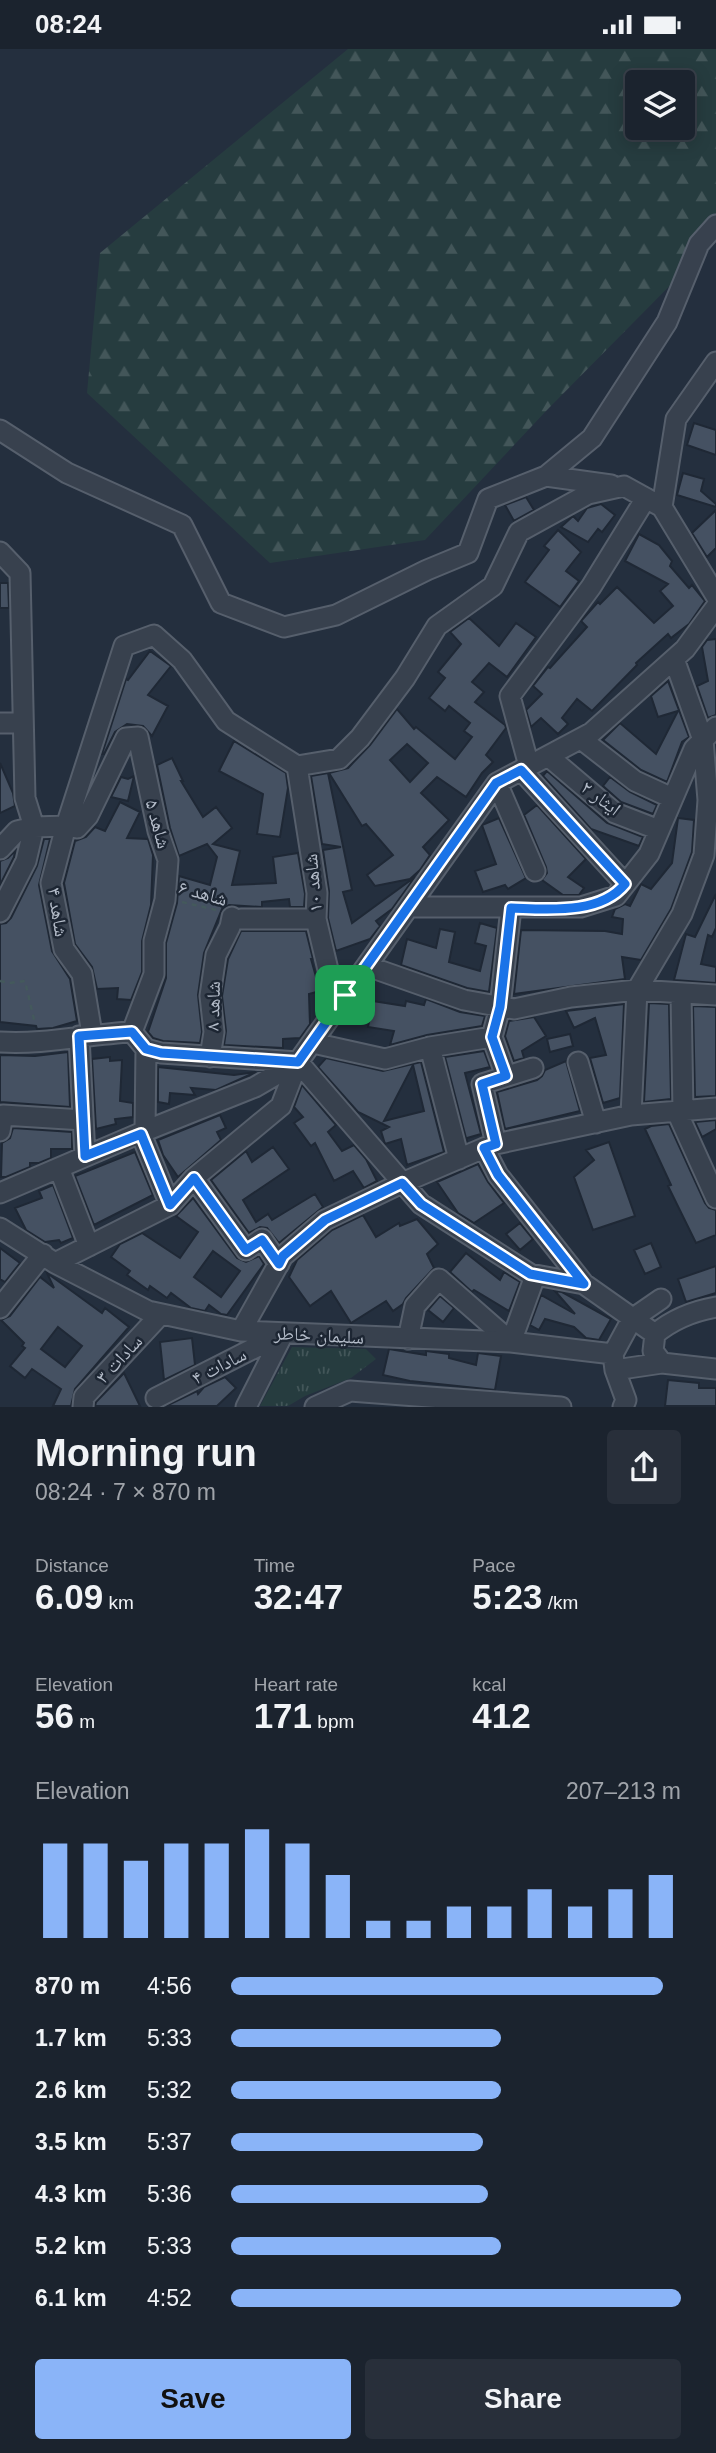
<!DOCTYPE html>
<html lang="en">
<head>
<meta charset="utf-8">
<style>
	:root { --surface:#1b232e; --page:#282f3a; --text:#f1f3f6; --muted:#a0a4aa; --line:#39404a; --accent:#8ab4f8 }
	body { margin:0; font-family:Arial,"Noto Naskh Arabic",sans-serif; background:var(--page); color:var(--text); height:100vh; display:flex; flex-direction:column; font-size:26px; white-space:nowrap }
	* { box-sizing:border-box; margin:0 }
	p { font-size:23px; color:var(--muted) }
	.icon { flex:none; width:38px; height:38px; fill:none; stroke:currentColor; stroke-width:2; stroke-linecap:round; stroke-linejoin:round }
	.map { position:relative; height:1358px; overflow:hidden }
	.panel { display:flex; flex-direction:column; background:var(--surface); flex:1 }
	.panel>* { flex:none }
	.buttons { position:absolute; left:625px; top:21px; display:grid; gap:14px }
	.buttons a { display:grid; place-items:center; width:70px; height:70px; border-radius:7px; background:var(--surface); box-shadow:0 4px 18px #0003,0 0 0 2px var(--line); font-size:35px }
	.pin { position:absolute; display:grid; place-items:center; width:60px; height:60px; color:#fff; margin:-30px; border-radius:14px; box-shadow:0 4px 10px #0006 }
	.round { display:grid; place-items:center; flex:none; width:74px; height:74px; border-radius:7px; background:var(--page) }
	.overview { display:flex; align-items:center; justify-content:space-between; height:119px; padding:0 35px }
	h1 { font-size:38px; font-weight:700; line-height:52px }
	.metrics { display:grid; grid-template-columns:repeat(3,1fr); gap:10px; height:119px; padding:7px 35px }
	.metrics div { display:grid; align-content:center }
	.metrics b { font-size:35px; font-weight:700 }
	.metrics small { font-size:19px; font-weight:400 }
	.metrics p { font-size:19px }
	.chart { height:196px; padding:14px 35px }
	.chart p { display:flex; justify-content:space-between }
	.chart svg { width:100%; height:126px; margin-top:7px; stroke:var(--accent); stroke-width:6 }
	.primary-button { display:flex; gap:14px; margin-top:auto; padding:14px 35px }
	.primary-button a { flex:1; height:80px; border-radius:7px; background:var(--accent); color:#111; font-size:28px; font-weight:700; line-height:80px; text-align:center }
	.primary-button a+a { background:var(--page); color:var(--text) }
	ul { padding:0 35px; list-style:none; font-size:23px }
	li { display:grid; grid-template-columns:112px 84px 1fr; align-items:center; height:52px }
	li i { height:18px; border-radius:9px; background:var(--accent) }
	.status { display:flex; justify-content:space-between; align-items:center; height:49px; padding:0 35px; background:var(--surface); direction:ltr }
	.status svg { height:19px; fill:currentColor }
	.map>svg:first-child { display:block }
	.forest { fill:url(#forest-firs); fill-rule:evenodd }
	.park { fill:url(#park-tufts) }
	.building { fill:#455162; stroke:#1f2835; stroke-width:2; fill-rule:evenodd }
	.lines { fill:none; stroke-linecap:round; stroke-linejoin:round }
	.street-casing { stroke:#565f6c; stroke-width:23 }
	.path { stroke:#44595c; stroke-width:2.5; stroke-dasharray:5 5; stroke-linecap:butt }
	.street { stroke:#38414e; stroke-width:19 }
	.route-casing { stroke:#fff; stroke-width:14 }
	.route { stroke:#1a73e8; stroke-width:9 }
	.labels { text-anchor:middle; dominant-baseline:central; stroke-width:5; stroke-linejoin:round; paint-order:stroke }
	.street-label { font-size:19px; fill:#b4bcc9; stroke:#1d2633 }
</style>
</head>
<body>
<div class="status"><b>08:24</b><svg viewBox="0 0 49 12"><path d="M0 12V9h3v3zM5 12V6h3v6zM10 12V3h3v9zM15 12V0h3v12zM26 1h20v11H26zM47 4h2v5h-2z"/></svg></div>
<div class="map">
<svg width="716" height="1358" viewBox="0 0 716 1358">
	<defs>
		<pattern id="forest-firs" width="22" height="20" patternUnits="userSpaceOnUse" patternTransform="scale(1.75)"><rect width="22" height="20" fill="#263c3f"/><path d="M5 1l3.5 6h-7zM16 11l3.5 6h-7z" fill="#435659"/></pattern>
		<pattern id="park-tufts" width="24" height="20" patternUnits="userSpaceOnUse" patternTransform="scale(1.75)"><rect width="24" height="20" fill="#263c3f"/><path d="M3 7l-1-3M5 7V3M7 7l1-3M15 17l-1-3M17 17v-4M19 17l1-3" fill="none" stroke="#435659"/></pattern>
	</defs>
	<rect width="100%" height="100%" fill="#242f3e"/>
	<path class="forest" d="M348,0H716V190L547,361L425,491L270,514L87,344L100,204ZM637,33H682V79H637Z"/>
	<path class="park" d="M292,1298L366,1300L376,1310L351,1329L305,1347L288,1357H260Z"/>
	<path class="building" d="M694,374L716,381V406L687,396Z
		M683,424L704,430L701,442L716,455V458L677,446Z
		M526,448L534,461L514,472L505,456Z
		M601,455L615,466L602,483L598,480L588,493L561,478L573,467L578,472L587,459Z
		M716,461V499L707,508L692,484Z
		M558,481L581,503L566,522L579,532L560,558L525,533L549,501L544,497Z
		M639,485L659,496L672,512L670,517L689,539L692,536L705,552L689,575L671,589L668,585L636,614L637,616L592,662L577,650L562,669L568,675L558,685L541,669L531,678L526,661L542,645L533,637L548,618L550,619L587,578L581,572L598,553L600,555L617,538L654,574L673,557L660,542L668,535L625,512Z
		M0,534H8L9,559H0Z
		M469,569L499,597L516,574L536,588L507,628L489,614L472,633L484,643L475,653L505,676L506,679L486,706L493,713L482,724L466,748L437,728L421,744L449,771L423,798L430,806L420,821L410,830L375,837L367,826L393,806L366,775L362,777L329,724L348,719L370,696L397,660L414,680L416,678L455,710L472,688L464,682L470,674L449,657L445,662L429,649L445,629L438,623L461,595L450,583ZM407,695L428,714L410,733L390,711Z
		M716,590V666L708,669L697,637L708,632L702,598L707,591Z
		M150,602L171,617L148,646L168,657L152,687L143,677L127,675L115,683L104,705H102L126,630L128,631Z
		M668,632L689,688L682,693L667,733L641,721L603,691L620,674L656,705L678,662L658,668L651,647Z
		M234,692L286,724L288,739L280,788L257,785L263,745L219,722Z
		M172,709L183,732H181L203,768L216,758L232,779L213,795L240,802L232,836L276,834L273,808L298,804L305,845L304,858H290L289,850L262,853V858L229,856L222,860L204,904L198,946L202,983L200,994L163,992L153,989L148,983L166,929V894L177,854L179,827L210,836L217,808L207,795L179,807L170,779L157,716Z
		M0,714L13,744L15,757L0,764Z
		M547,722L607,774L643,788L639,797L591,780L543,727Z
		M328,724L352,841L343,843L352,874L415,828L392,860L376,872L380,877L370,890L336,902L328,869L329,842L323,801L341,798L322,795L311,727Z
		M134,727L128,752L111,748L121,728L128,730Z
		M610,728L630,743L657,756L653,765L621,753L603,737Z
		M120,753L140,763L127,789L148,790L153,806L151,856L142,892V923L131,951L117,950L118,939L97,940L92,918L75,895L64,834L75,792L86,788L95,778L105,782Z
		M537,756L586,810L568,828L584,839L579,846H563L542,831L547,824L546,818L524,766Z
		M499,769L526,829L508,840L505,836L483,843L475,822L496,815L482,776Z
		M678,769L694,771L692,803L671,860L641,911L622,908L625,930L514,945L521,881L605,882L622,885L623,870L612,868L615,860L625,855L630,857L641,835L651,840L672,814Z
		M44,790H50L39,836L52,902L70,930L77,972L53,979L37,980L36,977L0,973V875L6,874L11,869L37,817Z
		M15,802L14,808L0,836V812L8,809Z
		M716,845V879L712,888L708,886L701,915L716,918V934L674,931L686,885L695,888Z
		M480,874L497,879L489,943L467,939L401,916L407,890L436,899L440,880L455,883L449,913L480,922L486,897L475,894Z
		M241,882H306L313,910H311L320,942L309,945L310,975L300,989L283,990V999L224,996L226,982L222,947L228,910Z
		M426,950L460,963L485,967L482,977L427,986L390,996L394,982L368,978L373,952L405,957L406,952L424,956Z
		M649,954L669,955L671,1050L644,1053Z
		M624,955L620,1049L603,1054L590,1009L606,1006L595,969L574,979L566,962Z
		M693,957L716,958V1047L695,1048Z
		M534,968L546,987L522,1002L524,1009L514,1012L505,987L509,972Z
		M570,985L573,997L550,1003L547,990Z
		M484,1002L490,1018L465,1024L481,1085L467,1089V1093L445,1008Z
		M68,1003L70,1058L0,1053V1006L35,1007Z
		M110,1008V1012L122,1011L120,1052L133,1054V1068L115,1070L116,1075L96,1080L92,1010Z
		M326,1009L383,1022L421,1013L444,1103L407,1116L401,1090L385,1095L381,1082L389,1078L358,1063L318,1018ZM413,1016L424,1062L384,1072Z
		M566,1012L580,1062L505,1080L497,1043L537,1031L542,1027L545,1021Z
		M158,1018L234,1026L256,1023L216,1041L191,1039L195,1046L170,1044L169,1055L158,1053Z
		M302,1036L336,1076L328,1083L342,1102L354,1096L366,1110L377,1132L364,1139L353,1122L334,1132L315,1094L311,1097L294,1074L303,1068L294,1058Z
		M220,1066L226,1079L217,1083L221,1091L178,1128L163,1106L158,1091Z
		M716,1071V1080L702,1088L695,1073Z
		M669,1075L705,1154L709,1159L716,1161V1186L696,1194L668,1137L671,1136L645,1080L651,1077Z
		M13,1079L72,1083V1100H51V1109L39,1114H30V1118L6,1128H1L2,1094L10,1089Z
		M609,1093L635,1167L593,1181L574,1128L594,1111L586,1101Z
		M273,1098L289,1120L243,1151L256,1173L268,1165L272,1171L315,1145L323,1158L279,1194L267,1179L260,1178L249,1184L211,1131L246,1102L252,1113Z
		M135,1103L153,1146L94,1176L75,1127Z
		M478,1115L488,1133L504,1154L474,1174L458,1164L437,1133Z
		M53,1136L73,1189L61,1194L59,1191L45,1193L26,1181L15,1159L42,1149L39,1142Z
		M193,1149L237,1209L246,1213L259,1207L264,1215L227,1266L221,1265L209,1256L205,1262L191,1259L171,1244L167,1249L150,1237L148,1241L127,1226L130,1222L111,1208L120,1195L142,1184L180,1209L198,1183L176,1167ZM213,1202L240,1222L221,1248L194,1228Z
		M363,1166L376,1188L399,1174L400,1177L417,1170L438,1195L427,1205L434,1219L406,1249L403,1255L393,1262L386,1252L351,1274L331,1242L310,1257L289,1228L297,1211L332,1181Z
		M520,1174L533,1190L520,1201L506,1185Z
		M651,1194L661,1218L645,1225L634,1201Z
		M0,1199L20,1214L5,1233L0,1230Z
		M466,1204L500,1231L504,1223L520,1233L509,1262L474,1241L472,1243L450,1223Z
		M716,1217V1244L686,1253L678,1230Z
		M47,1224L102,1264L105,1259L129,1278L75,1340L71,1357H53L61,1340L32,1320L25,1329L10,1317L25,1299L22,1297L24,1294L1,1271L10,1267L40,1228L54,1239ZM58,1278L82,1297L65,1318L41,1300Z
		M555,1242L562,1243L611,1270L599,1291L586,1289L574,1278L545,1270L539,1281L530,1276L541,1246L575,1265Z
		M440,1247L454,1259L443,1273L428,1261Z
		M192,1289L195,1316L164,1331L160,1293Z
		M389,1300L426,1306V1302L449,1305V1309L476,1316L478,1304L501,1307L495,1341L410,1332L383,1326Z
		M124,1324L140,1357H95L96,1353Z
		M225,1328L236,1339L217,1357H166L197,1342L198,1345L204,1338Z
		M668,1331L699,1334V1339H716V1357H665Z"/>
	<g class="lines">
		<defs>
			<path id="street" d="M0,381L67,424L182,476L221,554L284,578L336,566L427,521L468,504L488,450L546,427L611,436
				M546,427L592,389L667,273L699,195L716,176
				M662,458L676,370L716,313
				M0,503L20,524L25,749L34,778L66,777L124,597L154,586L182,611L226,672L297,717L339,710L360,689L405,629L437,577L493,537L519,483L588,445L624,437L662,458L716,547
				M0,674H23
				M581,690L635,732L672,749
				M548,707L615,764L659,781
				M297,717L317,844L316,870L329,925L346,946
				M529,717L510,647L591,538L646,449
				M521,721L625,835
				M497,734L535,822
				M0,800L17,782L34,778L26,812L0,863
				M410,858H581L616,847L649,805L694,700L716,678
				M241,870H316
				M367,917L464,951L514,960L571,948L637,941L716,946
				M681,944L683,1063
				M92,985L82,925L64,900L51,834L66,777L77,779L88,767L126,689L138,688L158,782L168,811L165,851L154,892V925L132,983
				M79,987L85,1107
				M0,993C44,996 88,985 132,983L146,1000L161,1004L298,1013L421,1155L530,1225L584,1235L655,1285
				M313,994L385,1010L430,998L492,988
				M430,998L459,1110
				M210,1008L214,983L210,947L216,906L230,878L232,868
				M578,1013L596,1074
				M506,1027L492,988L500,958L511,859
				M677,1063L716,1149
				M631,1066L637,941L682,865L704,806L708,751L703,691L674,610
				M0,1082L3,1066L83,1071
				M145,1082L146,1000
				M141,1085L170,1156
				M496,1095L482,1035L533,1019
				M484,1099L498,1126L584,1235
				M59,1119L89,1197
				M194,1129L246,1201L262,1190L279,1215
				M0,1144L145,1082L255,1038L298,1013L497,734L591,684L685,600L716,558
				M0,1179L55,1214L148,1262L241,1282L511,1293L613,1305L615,1321L626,1351L623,1358
				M55,1214L170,1156L194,1129L281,1057L298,1013
				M716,1258C693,1262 673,1270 655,1285L653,1302L662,1314L716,1320
				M0,1259L43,1205
				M241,1282L283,1207L325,1171L402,1134L491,1096L631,1066L716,1059
				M408,1290L415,1257L439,1230L511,1293L535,1227
				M613,1305L632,1270L661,1250
				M615,1321L662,1314
				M156,1349L282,1285
				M83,1358L84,1348L161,1265
				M246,1358L283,1285
				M315,1358L350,1342L561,1358"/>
		</defs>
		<use href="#street" class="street-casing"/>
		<path class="path" d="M182,853L216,861
			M0,932L9,934L25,932L35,975"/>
		<use href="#street" class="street"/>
	</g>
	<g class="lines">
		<defs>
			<path id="route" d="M521,721L625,835C600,866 547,860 511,859L500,958L492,988L506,1027L482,1035L496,1095L484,1099L498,1126L584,1235L530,1225L421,1155L402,1134L325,1171L283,1207L279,1215L262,1191L246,1201L194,1129L170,1156L141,1085L85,1107L79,987L132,983L146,1000L161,1004L298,1013L496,734Z"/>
		</defs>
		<use href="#route" class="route-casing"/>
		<use href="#route" class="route"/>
	</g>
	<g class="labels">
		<g class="street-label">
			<text transform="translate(601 749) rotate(37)">ایثار ۲</text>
			<text transform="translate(158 775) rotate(75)">شاهد ۵</text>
			<text transform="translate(313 834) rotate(-95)">شاهد ۱۰</text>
			<text transform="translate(203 844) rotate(16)">شاهد ۶</text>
			<text transform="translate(58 863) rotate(81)">شاهد ۴</text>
			<text transform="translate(213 957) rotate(-89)">شاهد ۸</text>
			<text transform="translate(319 1286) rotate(3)">سلیمان خاطر</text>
			<text transform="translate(119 1310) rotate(-47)">سادات ۳</text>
			<text transform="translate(219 1317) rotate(-27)">سادات ۴</text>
		</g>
	</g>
</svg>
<div class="buttons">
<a><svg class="icon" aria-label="layers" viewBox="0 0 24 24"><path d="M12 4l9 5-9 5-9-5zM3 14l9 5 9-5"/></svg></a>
</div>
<div class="pin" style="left:345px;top:946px;background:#1e9e55"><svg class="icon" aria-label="arrive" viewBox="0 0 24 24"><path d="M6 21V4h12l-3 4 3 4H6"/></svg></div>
</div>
<section class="panel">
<div class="overview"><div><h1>Morning run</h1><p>08:24 · 7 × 870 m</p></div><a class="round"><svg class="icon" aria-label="share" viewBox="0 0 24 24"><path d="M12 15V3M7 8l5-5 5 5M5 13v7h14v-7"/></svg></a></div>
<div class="metrics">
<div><p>Distance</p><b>6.09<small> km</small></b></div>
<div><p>Time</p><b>32:47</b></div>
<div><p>Pace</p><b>5:23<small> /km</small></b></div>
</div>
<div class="metrics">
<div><p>Elevation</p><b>56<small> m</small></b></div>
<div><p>Heart rate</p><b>171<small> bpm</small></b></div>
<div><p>kcal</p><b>412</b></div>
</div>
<div class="chart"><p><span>Elevation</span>207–213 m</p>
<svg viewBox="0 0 160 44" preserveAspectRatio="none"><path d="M5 44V11M15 44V11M25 44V17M35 44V11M45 44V11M55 44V6M65 44V11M75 44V22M85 44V38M95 44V38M105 44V33M115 44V33M125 44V27M135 44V33M145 44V27M155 44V22"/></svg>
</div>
<ul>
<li><b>870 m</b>4:56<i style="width:96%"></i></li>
<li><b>1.7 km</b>5:33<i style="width:60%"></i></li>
<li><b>2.6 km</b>5:32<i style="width:60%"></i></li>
<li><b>3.5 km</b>5:37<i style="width:56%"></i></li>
<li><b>4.3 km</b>5:36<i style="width:57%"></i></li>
<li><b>5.2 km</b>5:33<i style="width:60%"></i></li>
<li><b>6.1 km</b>4:52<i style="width:100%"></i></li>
</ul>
<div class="primary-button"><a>Save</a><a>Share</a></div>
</section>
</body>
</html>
